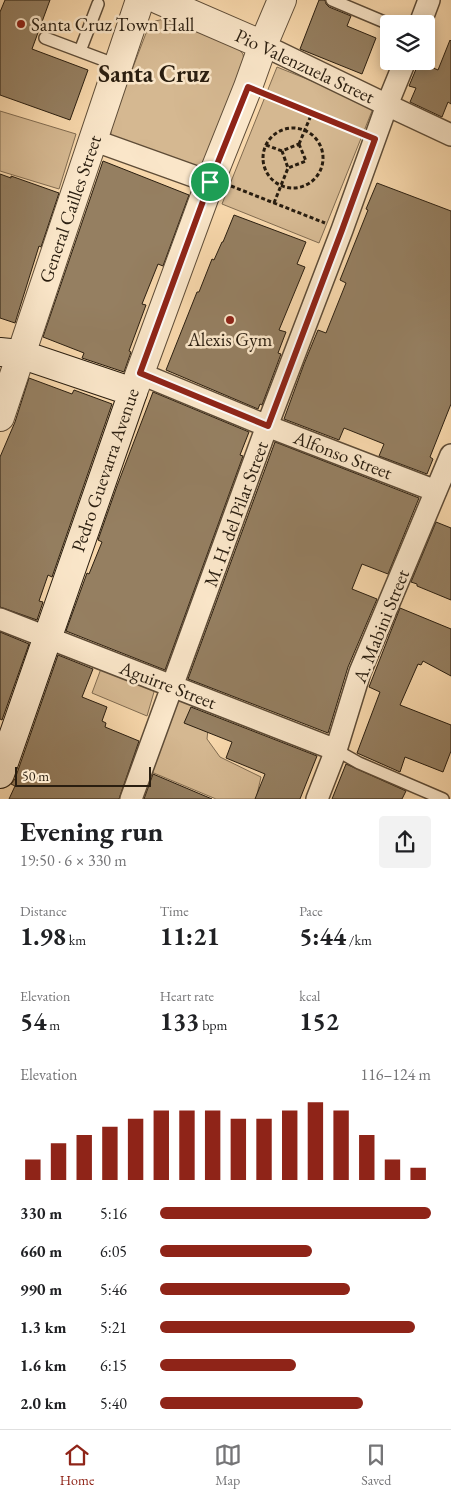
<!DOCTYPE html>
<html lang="en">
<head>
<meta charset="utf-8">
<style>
	:root { --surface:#fff; --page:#f2f2f2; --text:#202124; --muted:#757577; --line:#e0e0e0; --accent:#8f2418 }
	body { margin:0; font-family:"EB Garamond",serif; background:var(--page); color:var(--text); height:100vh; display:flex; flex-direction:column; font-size:19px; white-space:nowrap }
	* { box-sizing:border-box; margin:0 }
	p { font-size:16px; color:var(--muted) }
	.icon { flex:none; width:28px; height:28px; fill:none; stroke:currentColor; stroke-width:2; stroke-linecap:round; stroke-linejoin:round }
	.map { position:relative; height:799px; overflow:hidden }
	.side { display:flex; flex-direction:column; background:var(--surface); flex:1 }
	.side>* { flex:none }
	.controls { position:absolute; left:380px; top:15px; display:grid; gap:10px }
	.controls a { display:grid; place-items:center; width:55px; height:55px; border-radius:5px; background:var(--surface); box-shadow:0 2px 12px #0003; font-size:25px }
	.scale { position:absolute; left:15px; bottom:12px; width:136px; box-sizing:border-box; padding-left:5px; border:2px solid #2a1e10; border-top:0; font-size:14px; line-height:18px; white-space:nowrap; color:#2a1e10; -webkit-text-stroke:4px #fae6c9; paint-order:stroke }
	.pin { position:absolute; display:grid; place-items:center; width:42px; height:42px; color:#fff; margin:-21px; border:2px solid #fff; border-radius:50%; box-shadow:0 1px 5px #0007 }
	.round { display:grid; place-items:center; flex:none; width:52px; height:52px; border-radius:5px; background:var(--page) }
	.summary { display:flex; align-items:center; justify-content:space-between; height:85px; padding:0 20px }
	h1 { font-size:28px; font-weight:700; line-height:38px }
	.figures { display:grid; grid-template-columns:repeat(3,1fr); gap:8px; height:85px; padding:5px 20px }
	.figures div { display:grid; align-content:center }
	.figures b { font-size:25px; font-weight:700 }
	.figures small { font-size:14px; font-weight:400 }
	.figures p { font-size:14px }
	.chart { height:140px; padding:10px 20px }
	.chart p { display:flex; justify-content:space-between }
	.chart svg { width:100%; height:90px; margin-top:5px; stroke:var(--accent); stroke-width:6 }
	ul { padding:0 20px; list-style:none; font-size:16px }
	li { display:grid; grid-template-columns:80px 60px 1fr; align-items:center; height:38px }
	li i { height:12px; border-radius:6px; background:var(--accent) }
	.tabs { display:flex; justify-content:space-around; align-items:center; height:70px; border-top:1px solid var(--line); background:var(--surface); font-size:14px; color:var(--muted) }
	.tabs a { display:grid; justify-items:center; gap:2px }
	.tabs .current { color:var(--accent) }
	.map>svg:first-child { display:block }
	.green { fill:#d5b891; stroke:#806b50 }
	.building { fill:#957f61; stroke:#2a1e10 }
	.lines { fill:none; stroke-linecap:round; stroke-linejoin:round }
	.service-casing { stroke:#5e4c37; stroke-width:14 }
	.minor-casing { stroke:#5e4c37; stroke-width:24 }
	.tertiary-casing { stroke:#5e4c37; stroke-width:30 }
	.secondary-casing { stroke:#2a1e10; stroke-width:30 }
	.path { stroke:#2a1e10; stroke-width:3; stroke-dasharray:4 2.5; stroke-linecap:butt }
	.service { stroke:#fae6c9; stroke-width:11 }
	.minor { stroke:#fae6c9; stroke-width:21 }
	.tertiary { stroke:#fae6c9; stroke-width:28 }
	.secondary { stroke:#fae6c9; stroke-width:28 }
	.route-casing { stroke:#fff; stroke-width:10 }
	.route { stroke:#8f2418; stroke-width:6 }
	.poi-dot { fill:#8f2418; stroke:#fae6c9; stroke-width:2 }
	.labels { text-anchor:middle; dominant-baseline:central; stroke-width:5; stroke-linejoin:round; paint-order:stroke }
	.poi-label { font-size:19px; fill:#2a1e10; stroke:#fae6c9; text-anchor:start }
	.street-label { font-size:19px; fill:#2a1e10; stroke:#fae6c9 }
	.district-label { font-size:24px; font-weight:bold; fill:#2a1e10; stroke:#fae6c9 }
</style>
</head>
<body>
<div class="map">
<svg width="451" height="799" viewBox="0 0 451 799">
	<rect width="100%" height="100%" fill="#f8d8ac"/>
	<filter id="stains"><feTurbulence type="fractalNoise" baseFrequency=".004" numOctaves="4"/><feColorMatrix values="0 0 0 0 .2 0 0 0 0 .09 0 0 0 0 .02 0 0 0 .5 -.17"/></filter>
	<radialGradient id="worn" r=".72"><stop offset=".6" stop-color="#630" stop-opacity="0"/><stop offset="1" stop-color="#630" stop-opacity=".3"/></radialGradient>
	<path class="green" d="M165,19L234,44L243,54L245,69L204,162L198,168L117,142L111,134V125L148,28L155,21Z
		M277,67L374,106L319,243L222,204Z
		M0,111L76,134L59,189L0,171Z
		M102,666L156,685L147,716L92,693Z
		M178,696L196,703L191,721L208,729L207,739L220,757L261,777L256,799H216L149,771Z"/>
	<path class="building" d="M5,0H50L32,49L88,70L70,120L0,95V12Z
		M319,0H325L326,4L329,7L351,16L347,26L376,38L362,74L300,49Z
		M450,40L451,41V104L448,102L442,117L410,102L416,88L409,86L419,62L438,70Z
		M103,161L189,195L163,266L158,264L142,304L146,305L129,351L131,352L124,372L82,358L84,353L43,337Z
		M0,174L11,178V176L59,193L41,247L39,246L15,323L0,318Z
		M377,183L451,211V404L430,457L433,459L427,474L379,456L384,444L344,428L339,440L284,419L304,364L318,330L326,333L346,283L340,280L368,210L366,209Z
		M234,215L306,242L297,264L305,267L279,330L286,332L278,353L281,354L262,405L260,404L258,409L166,370L197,292H199L212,259L214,260L222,242H223Z
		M29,378L72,394L74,390L112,404L52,577L48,575L39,601L43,602L37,620L0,607V457L15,422Z
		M153,392L249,432L240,455L243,456L165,670L66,631L87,573L89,574L102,542L98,540L117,486Z
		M275,442L419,498L388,574L362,564L352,589L377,599L348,667L328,733L188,679Z
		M436,522L451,528V600L417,586V584L411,582Z
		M400,608L451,629V676L423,661L421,665L418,664L400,705L451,725V751L443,772L405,757L400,772L357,753L380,692L369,687Z
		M0,632L29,644L2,720L0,719Z
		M58,655L93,669L82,697L107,707L102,721L106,723L105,727L139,741L119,799H9L15,786L11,784L15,779Z
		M191,707L317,756L300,799H255L265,774L226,758L232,742L184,723Z
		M346,764L406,791L402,799H332Z
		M153,774L212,799H144Z"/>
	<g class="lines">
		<defs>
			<path id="service" d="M332,0L389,24
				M45,38L117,65
				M80,51L98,4
				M336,750L359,763L443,799"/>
			<path id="minor" d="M420,24L429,0
				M263,45L387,105L451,135
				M93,140L210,182
				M139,373L267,426L436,491
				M0,619L336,750
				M131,799L267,426L342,230L387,105L405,61
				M317,799L336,750L360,672L451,455"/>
			<path id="tertiary" d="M159,0L263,45
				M133,392L210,182L248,87L263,45L282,0
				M0,417L140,0"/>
			<path id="secondary" d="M0,352L20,354L133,392L0,774"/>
		</defs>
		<use href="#service" class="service-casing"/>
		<use href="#minor" class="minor-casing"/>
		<use href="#tertiary" class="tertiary-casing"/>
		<use href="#secondary" class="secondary-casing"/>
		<path class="path" d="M267,94L358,132
			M263 158a30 30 0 1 1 60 0a30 30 0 1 1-60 0Z
			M299,144L306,161L288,168L282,151Z
			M299,144L312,113
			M266,145L282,151
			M231,186L325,223
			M274,203L288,168"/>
		<use href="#service" class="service"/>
		<use href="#minor" class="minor"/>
		<use href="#tertiary" class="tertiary"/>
		<use href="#secondary" class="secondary"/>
	</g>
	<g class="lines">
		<defs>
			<path id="route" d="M248,87L375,139L342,230L268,426L140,373L210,182Z"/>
		</defs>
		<use href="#route" class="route-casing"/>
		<use href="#route" class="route"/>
	</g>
	<g class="poi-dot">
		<circle cx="21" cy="24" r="5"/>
		<circle cx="230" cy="320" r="5"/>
	</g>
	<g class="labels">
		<g class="poi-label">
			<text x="31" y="24">Santa Cruz Town Hall</text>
			<text x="230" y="339" text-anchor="middle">Alexis Gym</text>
		</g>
		<g class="street-label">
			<text transform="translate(305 66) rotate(25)">Pio Valenzuela Street</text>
			<text transform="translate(70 209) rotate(-71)">General Cailles Street</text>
			<text transform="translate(343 455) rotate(21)">Alfonso Street</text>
			<text transform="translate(105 470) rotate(-71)">Pedro Guevarra Avenue</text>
			<text transform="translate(236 514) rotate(-70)">M. H. del Pilar Street</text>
			<text transform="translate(381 626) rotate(-68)">A. Mabini Street</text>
			<text transform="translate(168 685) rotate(21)">Aguirre Street</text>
		</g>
		<g class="district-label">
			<text x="154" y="73">Santa Cruz</text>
		</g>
	</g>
	<rect width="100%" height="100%" filter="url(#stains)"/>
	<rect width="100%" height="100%" fill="url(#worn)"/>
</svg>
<div class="controls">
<a><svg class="icon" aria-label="layers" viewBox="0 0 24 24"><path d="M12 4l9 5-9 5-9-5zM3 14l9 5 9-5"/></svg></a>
</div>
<div class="scale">50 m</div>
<div class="pin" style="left:210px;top:182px;background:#1e9e55"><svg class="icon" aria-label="arrive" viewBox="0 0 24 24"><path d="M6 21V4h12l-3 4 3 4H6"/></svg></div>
</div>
<section class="side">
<div class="summary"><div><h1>Evening run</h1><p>19:50 · 6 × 330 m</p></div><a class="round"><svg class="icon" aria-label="share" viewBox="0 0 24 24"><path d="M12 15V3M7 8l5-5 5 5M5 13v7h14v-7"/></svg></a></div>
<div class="figures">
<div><p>Distance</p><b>1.98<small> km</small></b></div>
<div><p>Time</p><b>11:21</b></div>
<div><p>Pace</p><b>5:44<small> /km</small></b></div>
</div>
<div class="figures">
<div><p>Elevation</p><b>54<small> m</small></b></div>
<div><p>Heart rate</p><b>133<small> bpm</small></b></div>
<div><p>kcal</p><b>152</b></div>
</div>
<div class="chart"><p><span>Elevation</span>116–124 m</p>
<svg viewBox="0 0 160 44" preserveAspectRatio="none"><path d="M5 44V34M15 44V26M25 44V22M35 44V18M45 44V14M55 44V10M65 44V10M75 44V10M85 44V14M95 44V14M105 44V10M115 44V6M125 44V10M135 44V22M145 44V34M155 44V38"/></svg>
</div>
<ul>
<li><b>330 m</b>5:16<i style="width:100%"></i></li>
<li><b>660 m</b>6:05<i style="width:56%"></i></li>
<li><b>990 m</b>5:46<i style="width:70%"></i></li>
<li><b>1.3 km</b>5:21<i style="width:94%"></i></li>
<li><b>1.6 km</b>6:15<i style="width:50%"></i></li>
<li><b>2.0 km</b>5:40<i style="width:75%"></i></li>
</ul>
</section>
<nav class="tabs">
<a class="current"><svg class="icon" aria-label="home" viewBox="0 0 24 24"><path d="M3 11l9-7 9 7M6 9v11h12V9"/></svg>Home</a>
<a><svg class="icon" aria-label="map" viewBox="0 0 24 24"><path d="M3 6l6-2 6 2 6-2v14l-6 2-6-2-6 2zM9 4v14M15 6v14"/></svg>Map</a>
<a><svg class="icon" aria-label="saved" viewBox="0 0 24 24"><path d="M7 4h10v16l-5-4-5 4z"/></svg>Saved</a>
</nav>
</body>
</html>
